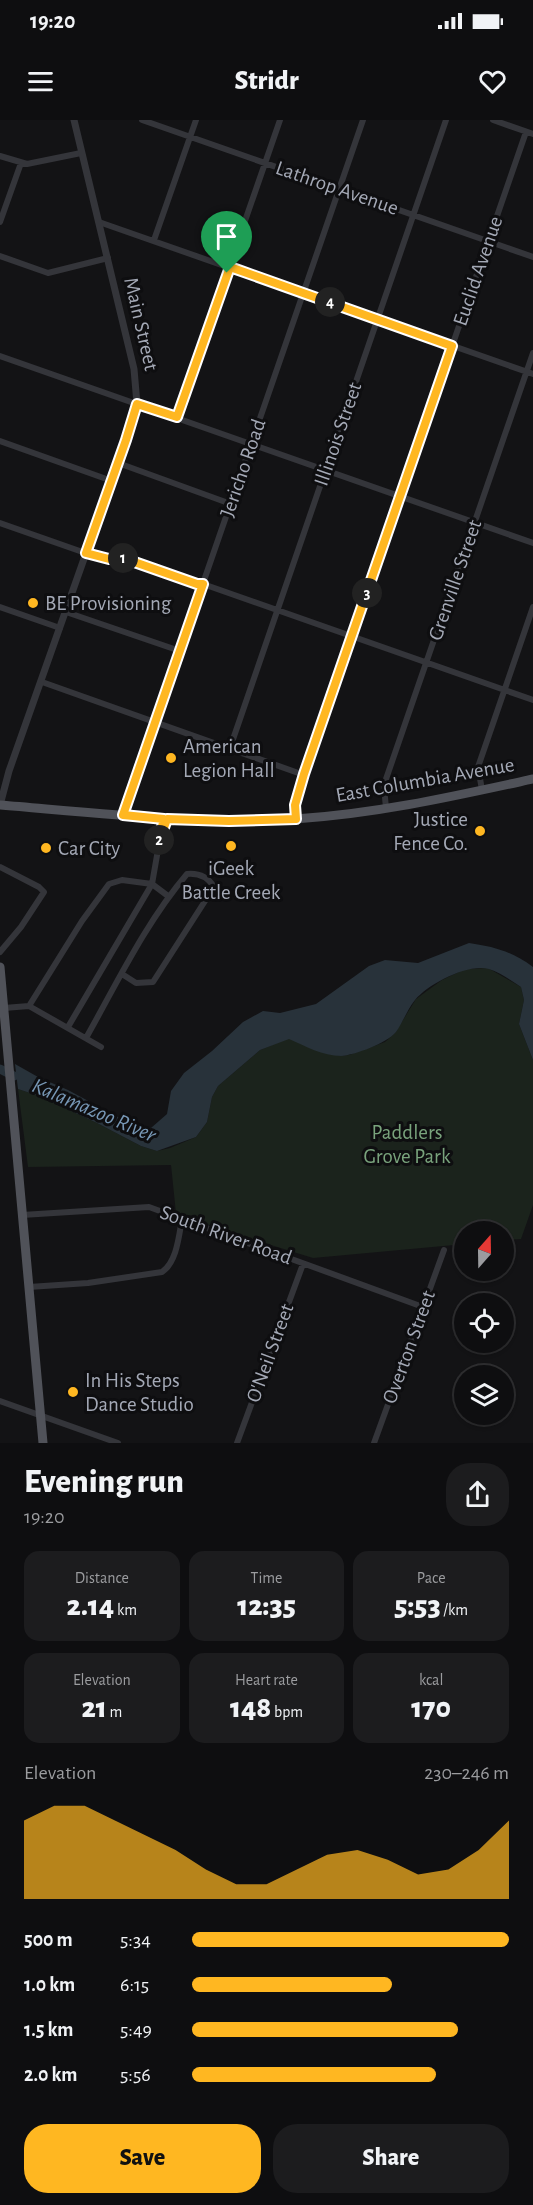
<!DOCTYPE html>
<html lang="en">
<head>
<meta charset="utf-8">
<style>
	:root { --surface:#0e0e10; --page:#1c1c1e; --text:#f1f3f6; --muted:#9b9c9f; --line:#2e2e30; --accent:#ffb721 }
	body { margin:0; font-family:"Alegreya Sans",sans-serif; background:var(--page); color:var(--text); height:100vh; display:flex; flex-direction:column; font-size:22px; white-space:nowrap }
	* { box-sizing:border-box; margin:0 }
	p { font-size:20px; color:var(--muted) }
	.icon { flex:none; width:33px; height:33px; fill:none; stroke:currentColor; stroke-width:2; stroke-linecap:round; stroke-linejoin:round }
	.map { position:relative; height:1323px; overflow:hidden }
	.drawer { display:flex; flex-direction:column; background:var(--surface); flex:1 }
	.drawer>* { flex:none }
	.needle { width:39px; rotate:20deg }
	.tools { position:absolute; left:454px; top:1101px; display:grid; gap:12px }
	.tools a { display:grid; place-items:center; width:60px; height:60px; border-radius:50%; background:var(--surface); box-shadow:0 2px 4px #0004,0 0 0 2px var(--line); font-size:30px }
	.pin { position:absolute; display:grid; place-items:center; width:51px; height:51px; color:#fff; margin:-62px -26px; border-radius:50% 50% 50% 0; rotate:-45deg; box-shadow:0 0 6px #0007 }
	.pin .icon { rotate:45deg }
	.km { position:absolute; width:30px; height:30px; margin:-15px; border-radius:50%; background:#222; color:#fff; font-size:16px; line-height:30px; text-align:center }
	.round { display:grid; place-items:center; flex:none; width:63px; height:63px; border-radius:24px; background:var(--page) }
	.head { display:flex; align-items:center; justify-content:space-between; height:102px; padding:0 24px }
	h1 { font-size:33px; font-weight:800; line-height:45px }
	.metrics { display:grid; grid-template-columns:repeat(3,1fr); gap:9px; height:102px; padding:6px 24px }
	.metrics div { display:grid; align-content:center; border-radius:15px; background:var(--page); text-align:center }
	.metrics b { font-size:30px; font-weight:800 }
	.metrics small { font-size:16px; font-weight:400 }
	.metrics p { font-size:16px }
	.chart { height:168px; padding:12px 24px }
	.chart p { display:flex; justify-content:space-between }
	.chart svg { width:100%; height:108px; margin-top:6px; fill:var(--accent); opacity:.7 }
	.button { display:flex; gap:12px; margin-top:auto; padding:12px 24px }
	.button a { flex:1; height:69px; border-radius:24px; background:var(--accent); color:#111; font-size:24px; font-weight:800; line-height:69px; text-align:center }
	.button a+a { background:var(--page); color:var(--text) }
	ul { padding:0 24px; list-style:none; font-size:20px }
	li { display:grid; grid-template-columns:96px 72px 1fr; align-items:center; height:45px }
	li i { height:15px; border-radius:8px; background:var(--accent) }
	.status { display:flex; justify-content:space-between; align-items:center; height:42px; padding:0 30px; background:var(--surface); direction:ltr }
	.status svg { height:16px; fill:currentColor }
	header { display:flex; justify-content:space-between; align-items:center; height:78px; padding:0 24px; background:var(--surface); font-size:27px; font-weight:800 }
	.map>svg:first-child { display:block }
	.green { fill:#1b231c }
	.water { fill:#28323a }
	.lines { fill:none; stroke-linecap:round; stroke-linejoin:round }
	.river { stroke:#28323a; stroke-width:9 }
	.minor { stroke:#34353a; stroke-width:6 }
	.tertiary { stroke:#34353a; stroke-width:7 }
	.primary { stroke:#505259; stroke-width:9 }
	.route-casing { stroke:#fff; stroke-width:12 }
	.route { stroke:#ffb721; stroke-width:8 }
	.poi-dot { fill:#ffb721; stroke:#0e0e10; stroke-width:2 }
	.labels { text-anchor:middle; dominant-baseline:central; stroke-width:6; stroke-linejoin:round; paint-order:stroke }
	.street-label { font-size:21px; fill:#a4a9b6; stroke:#0e0e10 }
	.poi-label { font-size:21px; fill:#a4a9b6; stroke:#0e0e10; text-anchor:start }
	.park-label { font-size:21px; fill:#79a37c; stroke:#0e0e10 }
	.water-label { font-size:22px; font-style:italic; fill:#7797b5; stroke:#0e0e10 }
</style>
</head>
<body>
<div class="status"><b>19:20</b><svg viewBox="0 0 49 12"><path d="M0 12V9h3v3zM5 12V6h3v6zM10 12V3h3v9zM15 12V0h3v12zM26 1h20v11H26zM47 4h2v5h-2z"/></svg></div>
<header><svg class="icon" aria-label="menu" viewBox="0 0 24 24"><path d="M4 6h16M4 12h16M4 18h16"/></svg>Stridr<svg class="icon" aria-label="heart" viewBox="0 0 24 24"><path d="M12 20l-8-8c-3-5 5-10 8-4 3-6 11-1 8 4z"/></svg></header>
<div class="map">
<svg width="533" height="1323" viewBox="0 0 533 1323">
	<rect width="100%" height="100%" fill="#131315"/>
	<path class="green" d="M488,848L521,867L524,880L519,904L533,940V1085L521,1119L504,1120V1112H465V1124L313,1138L223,1110L176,1093L171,1045L28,1047L18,969L39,976L97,1003L141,1026L157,1031L170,1028L196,1017L207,1002L212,977L218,966L260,930L289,918L340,936L349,935L385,922L395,913L416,879L442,860L465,849Z"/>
	<path class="water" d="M469,823C495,827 511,831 533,847V940L519,904L524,880L521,867C511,861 500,852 489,849C468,843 428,864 415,880C407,890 403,902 396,912C387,923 355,935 341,936C323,936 305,926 289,919L260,930L218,966L212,977L207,1002L196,1017L157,1031L141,1026L97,1003L39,976L18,969L15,944L38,957L68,970L131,1004L151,1008L167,994L171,971L184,953L212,931L243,902L263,891L280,893L316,884L369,846L385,840L418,843Z"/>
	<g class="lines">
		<path class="river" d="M0,949L14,956"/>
		<path class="minor" d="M142,0L533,137
			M493,0L533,14
			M0,36L27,44L81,33
			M0,102L21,43
			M99,102L533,254
			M154,120L196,0
			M0,136L48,153L108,138
			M0,236L533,423
			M177,297L280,0
			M0,321L112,361
			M118,343L231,384
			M0,403L94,436L123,438L197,464H203L533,580
			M0,487L60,508
			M66,492L180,531
			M42,562L304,655
			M230,628L446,0
			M482,670L478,647L533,487
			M386,688L384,667L386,659L533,233
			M123,695L363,0
			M296,699L295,685L304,655L526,12
			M0,747L39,767L44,772L21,807L0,832
			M29,886L82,801L109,764L122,760L152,764L168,776
			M4,888L29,886L101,927
			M68,907L152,764L159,724V717L163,699
			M86,918C117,863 146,802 187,754C198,753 208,757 214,767L153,862L136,863L122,854
			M22,1095L149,1087L423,1187
			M29,1167L88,1163L162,1152C177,1142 179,1115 182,1099
			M0,1281L118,1323
			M237,1323L303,1144
			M374,1323L444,1130"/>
		<path class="tertiary" d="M0,685L9,651L126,320L137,284L134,249L74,0"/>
		<path class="primary" d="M0,685C98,693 196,704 295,699C376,694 455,676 533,659
			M0,847L43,1323"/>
	</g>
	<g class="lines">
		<defs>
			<path id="route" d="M230,147L452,226L304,654L295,685L296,699L229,701L167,699L159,722V717L164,699L123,695L203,464H197L123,438L109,439L86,433L126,320L137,284L177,297Z"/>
		</defs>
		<use href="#route" class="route-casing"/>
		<use href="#route" class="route"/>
	</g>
	<g class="poi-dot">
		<circle cx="33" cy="483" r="6"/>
		<circle cx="171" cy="638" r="6"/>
		<circle cx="480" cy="711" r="6"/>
		<circle cx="231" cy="726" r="6"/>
		<circle cx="46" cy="728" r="6"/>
		<circle cx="73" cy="1272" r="6"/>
	</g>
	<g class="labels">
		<g class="street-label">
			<text transform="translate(337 68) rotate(19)">Lathrop Avenue</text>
			<text transform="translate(478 151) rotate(-71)">Euclid Avenue</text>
			<text transform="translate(141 204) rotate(77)">Main Street</text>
			<text transform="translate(338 314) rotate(-71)">Illinois Street</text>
			<text transform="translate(243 348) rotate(-71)">Jericho Road</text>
			<text transform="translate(455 460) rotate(-71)">Grenville Street</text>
			<text transform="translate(425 660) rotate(-10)">East Columbia Avenue</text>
			<text transform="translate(226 1115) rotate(20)">South River Road</text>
			<text transform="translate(409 1227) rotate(-70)">Overton Street</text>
			<text transform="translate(270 1233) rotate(-70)">O'Neil Street</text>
		</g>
		<g class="poi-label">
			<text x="45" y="483">BE Provisioning</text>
			<text x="183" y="626">American<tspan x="183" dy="24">Legion Hall</tspan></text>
			<text x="468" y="699" text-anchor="end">Justice<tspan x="468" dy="24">Fence Co.</tspan></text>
			<text x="58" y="728">Car City</text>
			<text x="231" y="748" text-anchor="middle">iGeek<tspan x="231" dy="24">Battle Creek</tspan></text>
			<text x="85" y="1260">In His Steps<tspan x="85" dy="24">Dance Studio</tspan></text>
		</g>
		<g class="park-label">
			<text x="407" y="1012">Paddlers<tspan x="407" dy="24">Grove Park</tspan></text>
		</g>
		<g class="water-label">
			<text transform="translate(94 990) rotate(23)">Kalamazoo River</text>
		</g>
	</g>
</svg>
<div class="tools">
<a><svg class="needle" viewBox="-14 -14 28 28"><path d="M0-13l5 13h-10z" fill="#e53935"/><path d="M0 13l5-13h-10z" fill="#9b9c9f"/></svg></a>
<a><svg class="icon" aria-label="locate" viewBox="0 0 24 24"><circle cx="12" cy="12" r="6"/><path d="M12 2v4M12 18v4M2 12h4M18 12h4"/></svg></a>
<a><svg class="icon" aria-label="layers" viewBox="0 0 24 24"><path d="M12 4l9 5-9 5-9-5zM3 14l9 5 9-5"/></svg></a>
</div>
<div class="pin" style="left:227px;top:153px;background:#1e9e55"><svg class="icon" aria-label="arrive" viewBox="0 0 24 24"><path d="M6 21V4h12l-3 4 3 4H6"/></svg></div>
<b class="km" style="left:123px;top:438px">1</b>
<b class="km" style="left:159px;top:720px">2</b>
<b class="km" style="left:367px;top:473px">3</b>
<b class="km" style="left:330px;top:182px">4</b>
</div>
<section class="drawer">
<div class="head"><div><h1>Evening run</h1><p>19:20</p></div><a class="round"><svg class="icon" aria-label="share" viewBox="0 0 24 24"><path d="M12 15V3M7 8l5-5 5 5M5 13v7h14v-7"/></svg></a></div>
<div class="metrics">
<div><p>Distance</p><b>2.14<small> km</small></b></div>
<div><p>Time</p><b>12:35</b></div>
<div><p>Pace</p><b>5:53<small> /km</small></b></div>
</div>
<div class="metrics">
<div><p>Elevation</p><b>21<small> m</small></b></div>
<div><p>Heart rate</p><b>148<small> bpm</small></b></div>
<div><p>kcal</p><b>170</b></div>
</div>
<div class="chart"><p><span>Elevation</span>230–246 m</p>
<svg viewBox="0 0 160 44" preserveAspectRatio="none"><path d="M0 44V12L10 6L20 6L30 12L40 18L50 24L60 32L70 38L80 38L90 32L100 26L110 24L120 28L130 34L140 32L150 24L160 12V44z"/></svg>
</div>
<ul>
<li><b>500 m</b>5:34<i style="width:100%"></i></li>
<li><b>1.0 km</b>6:15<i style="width:63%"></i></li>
<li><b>1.5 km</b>5:49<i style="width:84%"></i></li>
<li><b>2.0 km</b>5:56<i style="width:77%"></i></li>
</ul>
<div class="button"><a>Save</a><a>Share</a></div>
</section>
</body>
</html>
